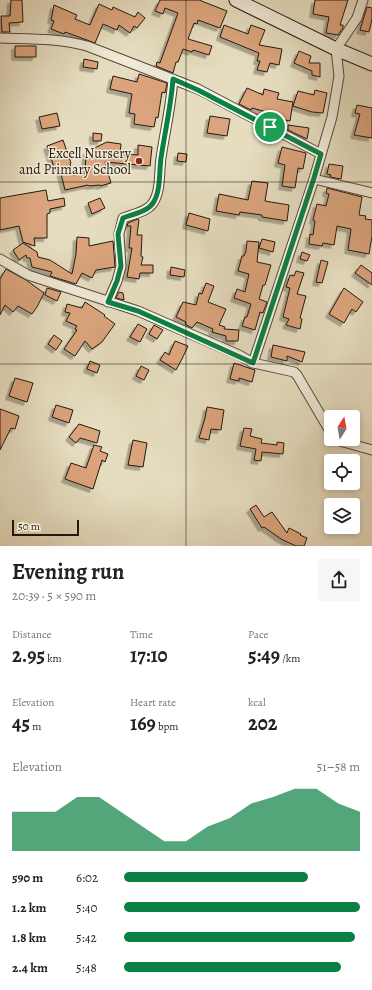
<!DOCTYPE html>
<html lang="en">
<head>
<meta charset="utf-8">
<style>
	:root { --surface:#fff; --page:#f6f6f6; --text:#222; --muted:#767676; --accent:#0b8043 }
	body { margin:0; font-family:Alegreya,serif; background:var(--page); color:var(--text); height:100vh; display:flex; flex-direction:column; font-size:15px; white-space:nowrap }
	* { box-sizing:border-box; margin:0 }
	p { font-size:13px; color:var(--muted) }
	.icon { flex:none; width:22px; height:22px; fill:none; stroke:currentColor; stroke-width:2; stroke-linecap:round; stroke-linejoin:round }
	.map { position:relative; height:546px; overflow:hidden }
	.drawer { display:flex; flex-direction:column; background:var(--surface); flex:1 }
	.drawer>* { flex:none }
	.needle { width:26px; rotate:11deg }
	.buttons { position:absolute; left:324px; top:410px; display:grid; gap:8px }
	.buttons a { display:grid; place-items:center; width:36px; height:36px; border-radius:4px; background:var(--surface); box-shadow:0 2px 6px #0003; font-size:20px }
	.scale { position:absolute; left:12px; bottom:10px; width:67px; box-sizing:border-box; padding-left:4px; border:2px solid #24190e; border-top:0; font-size:11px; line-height:14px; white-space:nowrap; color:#24190e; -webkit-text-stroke:3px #efe9d6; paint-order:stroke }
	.pin { position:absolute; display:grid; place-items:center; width:34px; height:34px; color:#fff; margin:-17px; border:2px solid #fff; border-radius:50%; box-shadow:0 1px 4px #0007 }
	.round { display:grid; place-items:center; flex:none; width:42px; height:42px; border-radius:4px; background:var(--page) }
	.summary { display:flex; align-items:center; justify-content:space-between; height:68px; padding:0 12px }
	h1 { font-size:22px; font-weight:700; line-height:30px }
	.figures { display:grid; grid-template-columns:repeat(3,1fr); gap:6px; height:68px; padding:4px 12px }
	.figures div { display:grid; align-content:center }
	.figures b { font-size:20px; font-weight:700 }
	.figures small { font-size:11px; font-weight:400 }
	.figures p { font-size:11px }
	.chart { height:112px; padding:8px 12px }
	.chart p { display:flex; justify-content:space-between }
	.chart svg { width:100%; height:72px; margin-top:4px; fill:var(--accent); opacity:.7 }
	ul { padding:0 12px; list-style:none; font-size:13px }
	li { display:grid; grid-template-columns:64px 48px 1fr; align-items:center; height:30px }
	li i { height:10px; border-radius:5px; background:var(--accent) }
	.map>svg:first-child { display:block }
	.building { fill:#dba47c; stroke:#24190e; filter:url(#shadow) }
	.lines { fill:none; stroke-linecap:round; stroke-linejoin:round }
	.street-casing { stroke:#544a3a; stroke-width:11 }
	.secondary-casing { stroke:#24190e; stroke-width:15 }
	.street { stroke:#efe9d6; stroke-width:9 }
	.secondary { stroke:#efe9d6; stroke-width:13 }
	.route-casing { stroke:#fff; stroke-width:8 }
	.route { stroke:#0b8043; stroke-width:5 }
	.grid { fill:none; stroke:#24190e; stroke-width:1; stroke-opacity:0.55 }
	.poi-dot { fill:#8f2418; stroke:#efe9d6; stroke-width:1.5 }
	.labels { text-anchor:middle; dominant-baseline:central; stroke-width:3; stroke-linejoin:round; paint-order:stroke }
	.poi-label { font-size:14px; fill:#24190e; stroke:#efe9d6; text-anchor:end }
</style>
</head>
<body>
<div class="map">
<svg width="372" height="546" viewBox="0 0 372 546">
	<defs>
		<filter id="shadow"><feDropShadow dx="-3.5" dy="3.5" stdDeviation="0" flood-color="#0004"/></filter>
	</defs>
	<rect width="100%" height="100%" fill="#e6ddc0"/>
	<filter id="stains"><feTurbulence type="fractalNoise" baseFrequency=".005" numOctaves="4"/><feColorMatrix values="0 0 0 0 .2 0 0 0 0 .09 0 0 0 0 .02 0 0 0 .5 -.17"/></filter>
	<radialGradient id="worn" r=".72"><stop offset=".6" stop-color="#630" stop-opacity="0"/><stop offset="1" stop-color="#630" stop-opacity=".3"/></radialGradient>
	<path class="building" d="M11,0H22L23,22L9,23L10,32H2L1,16H10Z
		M160,0H199L227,11L220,28L198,20L197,24L194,23L188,39L212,46L209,55L193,50L192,52L183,49L178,62H176L173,73L156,66L157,62L160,63L178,13L165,8L163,14L155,11Z
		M315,0H348L340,25H343V28L338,35L326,33L329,17L313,14Z
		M99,4L112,10L113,7L135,17L138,12L145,18L137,28L134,26L130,33L119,25L117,30L103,24L95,43L65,32L64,34L51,29L54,21L51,20L54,5L77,15L75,19L90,25Z
		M367,7L372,8V19L369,32L360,30Z
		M224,25L248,34L251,25L265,30L259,45L282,49L279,65L270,63L267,72L257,70L260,61H257L259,53L220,37Z
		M15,46H36V57H15Z
		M299,51L311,56L309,63H320V77L312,75V71L294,63Z
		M84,59L98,62L97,69L83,67Z
		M139,74L167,83L165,93L162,92L158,118L156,117L154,127L134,124L135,114L129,113L132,94L110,89L113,76L137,82Z
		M247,88L263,95L264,89L279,93L277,99L293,102L290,121L281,119V116L252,108L251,110L239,104Z
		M315,90L327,93L323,113L312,112L293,106L298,91L314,95Z
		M357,105L372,108V138L354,135L360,114L355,113Z
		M57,113L60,126L42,129L39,117Z
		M210,116L230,119L227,136L207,133Z
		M288,125L309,128L307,139L288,130Z
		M93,133L102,134L101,141H93Z
		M63,140L71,163L70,164L73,175L85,173L86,152L107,142L121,144L120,154L138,155V145L152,147L150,166L105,162L111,183L100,186V185L89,186L88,185L65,190L59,166L54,167L47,146Z
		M282,147L306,153L303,169L298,168L295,188L282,186L285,165L278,163Z
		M178,153L187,154L186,162L177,161Z
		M329,164L343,166L341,179L330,177L331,175L327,174Z
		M252,181L268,183L265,201L289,205L287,221L262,217V215L240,212L239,215L216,211L219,194L248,200Z
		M327,188L362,197L359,215L366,216L365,219L372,220V236L369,254L348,250L351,229L337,226L334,245L323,243L322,246L309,244L310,234L313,235L315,221L313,220L317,204L326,206L329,194L326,193Z
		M46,190L48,201L64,198L65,206L50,209V213L47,214V238H34L35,246L23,242L19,226L0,230V198Z
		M100,198L105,208L92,214L88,203Z
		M189,213L210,219L208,231L186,225Z
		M138,219L139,220L137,235H142L141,256L143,257L141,265H153V273H140L139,279L127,277L132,248H129L131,226H127L128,223Z
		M77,237L89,238V246L113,241L115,267L96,270L92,278L82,273L76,284L50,276L52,272L32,267L30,258H27L26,255L19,260L13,250L23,243L37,252L38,257L50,260L72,274L76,254Z
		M262,239L275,242L273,252L259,248Z
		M247,241L259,242L257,262L271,265L265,285H263L259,299L267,302L263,313L260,312L255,330L242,326L245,317H247L251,304L234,298L237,289L245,292L249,274L238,271L242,256H244L246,251Z
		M302,252L310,255L307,261L300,259Z
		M321,260L328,262L322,283L316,282Z
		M361,265L372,273V285L355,273Z
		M171,267L185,270L184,277L170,275Z
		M6,269L26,280L44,293L37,307L32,314L18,306L13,312L5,305L0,315V279Z
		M296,271L304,273L297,294L306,296L300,318L302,319L300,329L286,325L289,319L283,317L290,288L286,287L290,275L294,276Z
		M206,283L214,286L208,302L226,309L219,325L225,327L224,329L239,330L238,341H226V336L212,332L213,329L197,322L192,328L185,324L186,322L176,317L183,302L196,305L199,293L202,294Z
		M47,288L61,292L57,301L45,295Z
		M344,288L363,302L356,312L352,309L344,323L329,314Z
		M119,292L123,293L124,300L116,298Z
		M85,302L105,315L104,316L115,324L102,342L92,349L85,341L75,356L64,349L77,330L75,329L77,326L66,321L70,313L65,312L67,304L82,308Z
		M138,324L147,329L140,342L130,337Z
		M154,325L163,330L157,339L149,334Z
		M54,335L62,341L56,350L48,344Z
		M175,341L188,346L182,359L176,370L160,360L165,352L169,355Z
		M273,345L305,352L302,362L287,356V361L271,357Z
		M90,361L100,365L97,373L87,369Z
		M234,363L255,370L252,382L239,378V381L230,379Z
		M141,366L149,370L144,380L136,376Z
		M15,378L33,383L27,402L9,396Z
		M56,405L73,410L69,423L52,417Z
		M207,407L224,410L221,430L211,429L209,440L199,438L205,418Z
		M0,409L19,416L15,429L11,428L0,450Z
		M79,424L100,431L97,443L80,438L76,443L69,437Z
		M244,428L252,429L250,436L262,439L261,443L277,445V442L284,443L283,454L262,452L261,461L254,460L256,449L240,446Z
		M133,440L147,443L143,467L128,465Z
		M94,445L102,447L100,451L108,454L105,462L102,460L93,489L65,479L71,463L86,468Z
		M256,505L264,517L272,512L287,533L289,528L301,534L300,535L307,538L304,546H296L281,539L264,527L262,528L250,509Z"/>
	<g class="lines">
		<defs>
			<path id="street" d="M0,38C30,39 59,38 87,46L198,89L321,154
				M314,179L372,193
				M0,259L28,275L138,311L239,355L253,363L314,179L332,117L339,76L336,49L357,18L363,0
				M108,302L117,281L121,266L119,234L123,218C133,214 147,212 153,203C161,191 159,172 161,158C165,131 171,106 173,79
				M253,363L294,372L297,375L331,433
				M337,439L340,441L372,450"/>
			<path id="secondary" d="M236,0L336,49L372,64"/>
		</defs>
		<use href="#street" class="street-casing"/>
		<use href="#secondary" class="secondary-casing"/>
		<use href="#street" class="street"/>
		<use href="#secondary" class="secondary"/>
	</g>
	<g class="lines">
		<defs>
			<path id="route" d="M173,79L198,90L321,154L314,178L253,363L156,319L138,311L108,302L117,281L121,266L118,234L123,218C133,214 147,212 153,203C161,191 159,172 161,158C165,131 171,106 173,79Z"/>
		</defs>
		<use href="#route" class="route-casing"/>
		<use href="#route" class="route"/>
	</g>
	<path class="grid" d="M186,0V546M0,182H372M0,364H372"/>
	<circle class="poi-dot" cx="139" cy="161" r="4"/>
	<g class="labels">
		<g class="poi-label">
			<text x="131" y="153">Excell Nursery<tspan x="131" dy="16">and Primary School</tspan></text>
		</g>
	</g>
	<rect width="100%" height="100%" filter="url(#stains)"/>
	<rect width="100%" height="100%" fill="url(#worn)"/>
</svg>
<div class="buttons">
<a><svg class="needle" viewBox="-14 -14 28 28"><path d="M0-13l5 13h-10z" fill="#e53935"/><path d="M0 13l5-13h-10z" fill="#767676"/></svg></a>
<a><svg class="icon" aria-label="locate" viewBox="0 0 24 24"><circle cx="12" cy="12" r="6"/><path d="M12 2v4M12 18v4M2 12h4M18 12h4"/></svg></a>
<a><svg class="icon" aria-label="layers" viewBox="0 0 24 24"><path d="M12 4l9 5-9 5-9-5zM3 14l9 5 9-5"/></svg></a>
</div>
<div class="scale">50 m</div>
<div class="pin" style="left:270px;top:127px;background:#1e9e55"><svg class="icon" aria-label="arrive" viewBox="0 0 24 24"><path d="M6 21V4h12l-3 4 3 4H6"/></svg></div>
</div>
<section class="drawer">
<div class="summary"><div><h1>Evening run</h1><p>20:39 · 5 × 590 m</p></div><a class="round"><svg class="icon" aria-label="share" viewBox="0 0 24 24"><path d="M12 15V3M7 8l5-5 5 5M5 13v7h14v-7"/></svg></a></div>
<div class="figures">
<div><p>Distance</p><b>2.95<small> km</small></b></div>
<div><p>Time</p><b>17:10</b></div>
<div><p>Pace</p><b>5:49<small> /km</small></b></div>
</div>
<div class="figures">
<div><p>Elevation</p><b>45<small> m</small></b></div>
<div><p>Heart rate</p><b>169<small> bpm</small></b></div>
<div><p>kcal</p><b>202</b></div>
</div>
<div class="chart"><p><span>Elevation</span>51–58 m</p>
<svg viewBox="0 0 160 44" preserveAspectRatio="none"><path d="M0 44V20L10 20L20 20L30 11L40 11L50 20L60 29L70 38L80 38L90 29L100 24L110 15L120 11L130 6L140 6L150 15L160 20V44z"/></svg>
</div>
<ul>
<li><b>590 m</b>6:02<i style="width:78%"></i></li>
<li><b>1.2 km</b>5:40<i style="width:100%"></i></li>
<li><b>1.8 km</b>5:42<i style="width:98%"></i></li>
<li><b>2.4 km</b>5:48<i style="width:92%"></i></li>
</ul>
</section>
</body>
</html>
